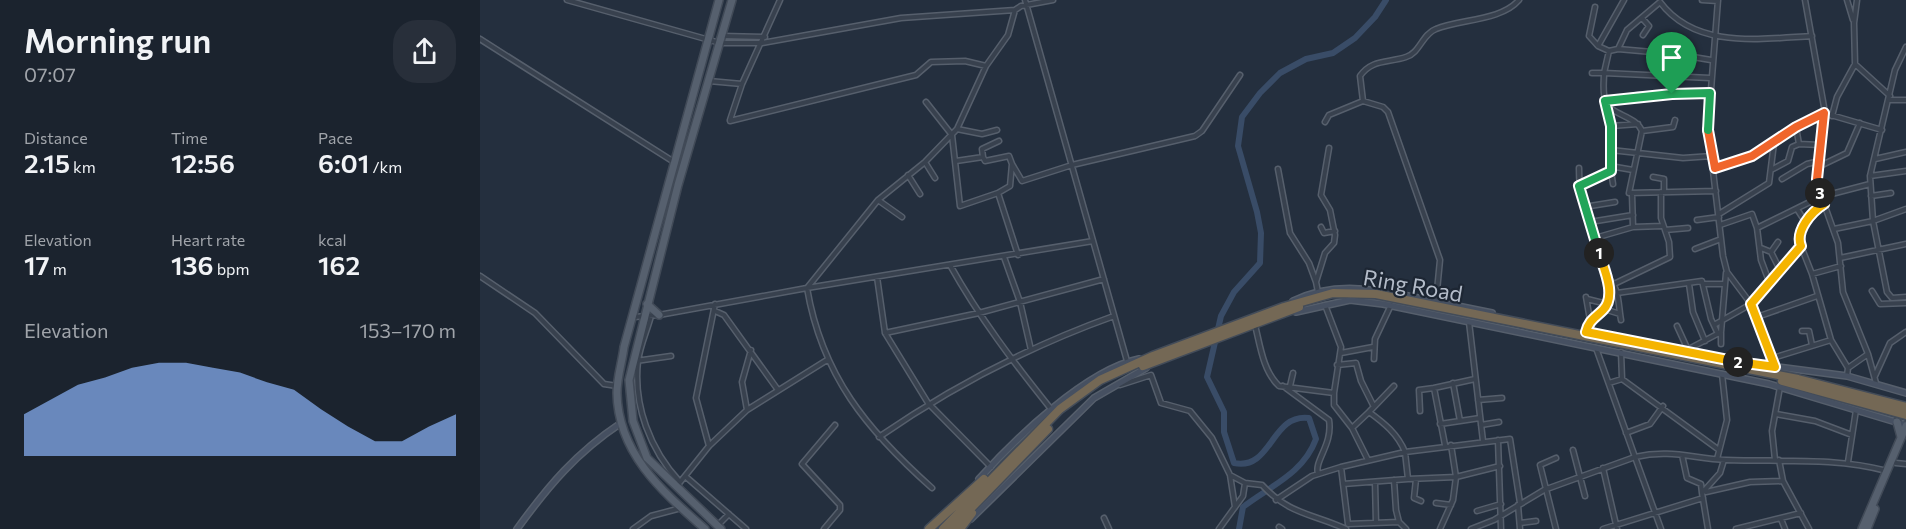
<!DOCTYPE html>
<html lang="en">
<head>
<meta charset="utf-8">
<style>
	:root { --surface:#1b232e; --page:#282f3a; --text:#f1f3f6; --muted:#a0a4aa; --accent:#8ab4f8 }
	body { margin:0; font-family:Commissioner,sans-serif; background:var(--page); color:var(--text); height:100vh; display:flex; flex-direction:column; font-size:22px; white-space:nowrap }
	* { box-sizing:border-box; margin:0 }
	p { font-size:20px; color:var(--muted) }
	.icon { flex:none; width:33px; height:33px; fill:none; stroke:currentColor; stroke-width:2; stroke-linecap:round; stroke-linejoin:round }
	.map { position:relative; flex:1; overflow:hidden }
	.drawer { display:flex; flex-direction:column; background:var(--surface); width:480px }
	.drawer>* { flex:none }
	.pin { position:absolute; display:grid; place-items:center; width:51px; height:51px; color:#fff; margin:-62px -26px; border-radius:50% 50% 50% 0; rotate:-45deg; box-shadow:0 0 6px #0007 }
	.pin .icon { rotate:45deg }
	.km { position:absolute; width:30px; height:30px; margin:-15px; border-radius:50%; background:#222; color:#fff; font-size:16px; line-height:30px; text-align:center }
	.round { display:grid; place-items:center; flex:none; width:63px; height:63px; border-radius:24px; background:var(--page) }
	.headline { display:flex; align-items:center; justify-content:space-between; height:102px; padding:0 24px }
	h1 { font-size:33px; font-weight:600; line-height:45px }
	.figures { display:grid; grid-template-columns:repeat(3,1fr); gap:9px; height:102px; padding:6px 24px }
	.figures div { display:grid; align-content:center }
	.figures b { font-size:26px; font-weight:600 }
	.figures small { font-size:16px; font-weight:400 }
	.figures p { font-size:16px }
	.chart { height:168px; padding:12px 24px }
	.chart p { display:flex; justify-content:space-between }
	.chart svg { width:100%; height:108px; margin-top:6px; fill:var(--accent); opacity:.7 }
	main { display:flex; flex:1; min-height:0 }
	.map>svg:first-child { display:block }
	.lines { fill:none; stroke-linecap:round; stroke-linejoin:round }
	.river { stroke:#394c67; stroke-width:6 }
	.street-casing { stroke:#565f6c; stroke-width:7 }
	.secondary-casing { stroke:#565f6c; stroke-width:8 }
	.primary-casing { stroke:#414a57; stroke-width:10 }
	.highway-casing { stroke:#434c59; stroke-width:11 }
	.street { stroke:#38414e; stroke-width:4 }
	.secondary { stroke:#465061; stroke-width:5 }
	.primary { stroke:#56606e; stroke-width:7 }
	.highway { stroke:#746855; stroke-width:8 }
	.split-1-casing { stroke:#fff; stroke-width:12 }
	.split-2-casing { stroke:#fff; stroke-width:12 }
	.split-3-casing { stroke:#fff; stroke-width:12 }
	.split-4-casing { stroke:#fff; stroke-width:12 }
	.split-5-casing { stroke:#fff; stroke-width:12 }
	.split-1 { stroke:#22a559; stroke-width:8 }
	.split-2 { stroke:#f5b400; stroke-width:8 }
	.split-3 { stroke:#f5b400; stroke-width:8 }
	.split-4 { stroke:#f0652b; stroke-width:8 }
	.split-5 { stroke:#22a559; stroke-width:8 }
	.labels { text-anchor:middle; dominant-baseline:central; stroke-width:4.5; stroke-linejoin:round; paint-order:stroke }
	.street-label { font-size:22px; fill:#b4bcc9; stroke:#1d2633 }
</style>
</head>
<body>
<main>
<section class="drawer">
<div class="headline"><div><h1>Morning run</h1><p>07:07</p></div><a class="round"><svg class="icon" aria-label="share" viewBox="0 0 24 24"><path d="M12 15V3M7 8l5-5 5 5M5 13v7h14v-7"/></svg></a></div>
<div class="figures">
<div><p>Distance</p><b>2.15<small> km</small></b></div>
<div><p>Time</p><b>12:56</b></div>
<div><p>Pace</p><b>6:01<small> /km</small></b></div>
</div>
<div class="figures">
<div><p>Elevation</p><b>17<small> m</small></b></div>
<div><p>Heart rate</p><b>136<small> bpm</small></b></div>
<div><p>kcal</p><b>162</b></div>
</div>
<div class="chart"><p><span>Elevation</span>153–170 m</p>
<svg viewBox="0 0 160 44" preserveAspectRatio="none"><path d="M0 44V27L10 21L20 15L30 12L40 8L50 6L60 6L70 8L80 10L90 14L100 17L110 25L120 32L130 38L140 38L150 32L160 27V44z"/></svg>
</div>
</section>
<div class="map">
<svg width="1426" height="529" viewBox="0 0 1426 529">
	<rect width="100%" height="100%" fill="#242f3e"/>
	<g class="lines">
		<path class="river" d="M759,529L763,507C790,486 823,474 836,439L829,418C791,413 792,471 754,463L744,432V412L727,377L741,316L754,292L780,263L781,233L777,212L758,146L762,117L780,93L800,73L826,59L853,53L875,38L895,17L906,0"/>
		<defs>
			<path id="street" d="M87,0L240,43H282L421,18L535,10
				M545,0L647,361
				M1222,0L1238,1
				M1238,0L1228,128L1243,256L1247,272L1271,304L1295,367
				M1325,0L1346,118L1337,184L1358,243L1363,292L1388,354L1396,383
				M1367,0L1373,20
				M1180,2C1215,49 1279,39 1332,36
				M1115,7L1109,36L1118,46L1144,0
				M1162,18L1169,26L1163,35
				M242,36L285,37
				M0,39L194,162
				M1118,46L1129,51L1138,49L1195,54L1231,60
				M1426,47L1415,70L1390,176L1393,221L1407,292L1412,298L1426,297
				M1138,49L1147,30L1180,2
				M1129,51L1124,73L1230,78
				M1375,64L1410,96
				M1112,73H1124C1124,82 1122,94 1126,102C1132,116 1155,115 1162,131L1149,193L1236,191
				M229,81L262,84
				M1409,100H1426
				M1125,101L1158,95L1230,93
				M446,102L472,135L480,206L518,193L530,186L532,164L529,156L505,161L503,157L476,161
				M1352,116L1357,97L1375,64L1374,23L1377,0
				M250,120L262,84L300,0
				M250,121L436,75L451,62L485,61L506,66
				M845,122L849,115L883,101
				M1131,126L1158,124
				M1316,127L1319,144L1340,145
				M477,129L502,134L517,130
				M1162,131L1193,127L1195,120
				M1131,150L1203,158L1232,156
				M503,157L502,149L519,141
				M1395,159L1426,152
				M445,162L455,178
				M532,164L542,181L592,165L715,136L722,131L760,75
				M1130,166L1153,170
				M1340,166L1367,153L1380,123
				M1099,168C1099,181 1100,193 1103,205C1110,229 1133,275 1129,299C1126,313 1111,316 1106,332
				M798,169L810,233L829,263L836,282
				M1235,169L1272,156L1316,127L1344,113L1402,130
				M1291,170L1308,161L1312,147L1319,144
				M1131,171L1133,184
				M428,175L440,194
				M1390,176L1426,171
				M1173,177L1184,179V192
				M1302,179L1327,164L1340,161
				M1099,186L1131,171V126L1128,106
				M518,193L538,255
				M1152,194L1153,227
				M1391,196L1411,193
				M398,200L422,217
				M1343,205L1329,216L1319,241L1332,274L1351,340L1368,368L1367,376
				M1104,207L1135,202
				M1317,209L1326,223
				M1239,214L1289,183L1294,143
				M1217,220L1239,217
				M1110,222L1153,215
				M1240,225L1272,214L1277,228L1340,197L1390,184
				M841,227L844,233L855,231
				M1277,228L1281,260L1290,284
				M1354,229L1393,221L1426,209
				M1185,230L1208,228
				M1115,238L1153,227L1182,226
				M1281,248L1291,252L1301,272
				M1215,249L1241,239
				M1291,252L1298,242
				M524,257L540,302L551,350
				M1360,258L1426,244
				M470,265C499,317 534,363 571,409
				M1332,274L1361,266
				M0,276L55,313L124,384L137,386
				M1126,276C1140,287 1138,304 1141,320
				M397,277L405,333
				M1134,284L1190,257L1189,242L1181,218V192
				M1209,284L1213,312L1225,341
				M1224,284H1244
				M1392,291L1400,304L1426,303
				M838,292L836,282L845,253L854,243L855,235L850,210L841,195L849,148
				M1137,293L1222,281L1231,319L1238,334
				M1106,297L1110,320
				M1107,299L1127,304
				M956,301L960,260L908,112L903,107L883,101L880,76C892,59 908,63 926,57C940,53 942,34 956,29C980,19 1021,21 1039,0
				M845,305L861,347L854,393
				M1124,309L1140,314
				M235,311L244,315L298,390
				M171,316C167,331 160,346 158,361C153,405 170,450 200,482
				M154,317L179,315L327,288L613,241
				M1277,317L1337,296
				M989,322L1003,441
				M775,325C780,345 783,371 799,386L854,393V405L872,428L888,460
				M1234,325L1271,304L1321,247
				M1197,326L1208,350
				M1322,331H1329L1332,345
				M1241,344V333
				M1116,348L1155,457C1190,449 1211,458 1246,460C1300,462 1354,457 1407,471
				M1141,352L1142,379L1239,450
				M1203,352L1241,332L1246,273
				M861,353L893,347
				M1293,358L1351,340
				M894,359L895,339L911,305
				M156,361L191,356
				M857,365L876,363L881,381L893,405
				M1368,368L1388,354
				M1395,376L1410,343L1426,332
				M973,383L980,421
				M1129,383L1142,379
				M640,385L671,375L681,403L710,411L732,438L750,475L765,483L763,496L739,529
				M803,386L849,420C853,445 834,460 838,474
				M810,386L813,373
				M914,386L889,412C904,423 918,434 925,452L1030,439L1040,503
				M998,400L1022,398
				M267,410L262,382L271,350
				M940,411L939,390L954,388
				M1296,414L1335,421L1372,435
				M960,424L1000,418
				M1001,425L1019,422
				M872,428L889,412
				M1146,433L1170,424L1183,406
				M399,437C473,386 550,346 634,316
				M1018,440L1021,529
				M965,445L954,388L995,379
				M229,446L216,398L235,304
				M1093,450L1105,496
				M1202,455L1207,478L1221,484L1222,493
				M1076,458L1060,465L1076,529
				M1237,459L1247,420L1242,374
				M1295,460L1292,431L1300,387
				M1299,460L1303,481
				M1368,462L1376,410
				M1416,463L1426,464
				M511,467L448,403L405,333L499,313L624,279
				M1123,468L1137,529
				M750,475L755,507
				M205,476L266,529
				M936,479L934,498L941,501
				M914,480L916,510L919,522
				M895,482L896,523
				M765,483L782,485C810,515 831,513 866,529
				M863,484L928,479
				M197,486L229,446L267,410L347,360
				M452,488C387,430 342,376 327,288L398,200L445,162L477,129L506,66L528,35L535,10L541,6L573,0
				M1226,492L1270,482L1303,481L1329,529
				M796,500L832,476L861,467
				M956,503L971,505
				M1038,505L1040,529
				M997,511L1021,504
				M624,518L629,529
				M1301,519L1305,529
				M1040,523L1056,521
				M237,526L249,514
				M799,527L802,529
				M153,529L171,516L201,508
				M344,529L360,510V505L322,464L355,425
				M926,529L919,522L868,524L861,467L925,452L928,479L976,477L1020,466
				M960,529L973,500L976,477L971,445
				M991,529L1014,520L1064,490L1155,457L1181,529
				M1123,529L1223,498
				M1228,529L1222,493L1240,473L1244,460
				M1256,529L1321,513"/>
			<path id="secondary" d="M913,293L1012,313
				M813,301C840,288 869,286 898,291
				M816,312L870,300L903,304L1289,384L1426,425
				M1236,359L1367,376L1426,393
				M499,479C535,439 606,370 659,359
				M491,519L614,398L666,368
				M37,529C69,485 96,453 141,423"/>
			<path id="primary" d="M167,304L179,315
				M1417,422L1421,437
				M225,529C183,492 138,454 137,393C137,377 142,363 144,347L239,0
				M241,529L167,458L153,421L149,380L198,185L252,0
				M1382,529L1426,426
				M1387,529L1395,509"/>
			<path id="highway" d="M663,366L819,307
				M1302,381L1426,415
				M449,529L504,479
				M463,529L580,409L620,380L673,356L804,307L853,293L896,294L1318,379L1426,407
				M471,529L568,429
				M480,529L492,513"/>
		</defs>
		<use href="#street" class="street-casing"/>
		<use href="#secondary" class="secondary-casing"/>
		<use href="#primary" class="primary-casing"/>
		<use href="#highway" class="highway-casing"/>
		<use href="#street" class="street"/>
		<use href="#secondary" class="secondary"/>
		<use href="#primary" class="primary"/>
		<use href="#highway" class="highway"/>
	</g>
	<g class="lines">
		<defs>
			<path id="split-1" d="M1119,253L1099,186L1131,171V126L1125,101L1192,94"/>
			<path id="split-2" d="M1119,253C1124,269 1137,296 1123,310C1115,318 1109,320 1106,332L1258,362"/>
			<path id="split-3" d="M1258,362L1295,367L1271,304L1321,246C1315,231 1331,212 1344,204L1340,193"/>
			<path id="split-4" d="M1228,130L1235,168L1272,156L1316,127L1344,113L1337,179L1340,193"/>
			<path id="split-5" d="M1192,94L1230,93L1228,130"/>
		</defs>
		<use href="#split-1" class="split-1-casing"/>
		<use href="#split-2" class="split-2-casing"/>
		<use href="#split-3" class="split-3-casing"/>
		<use href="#split-4" class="split-4-casing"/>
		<use href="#split-5" class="split-5-casing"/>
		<use href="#split-1" class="split-1"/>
		<use href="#split-2" class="split-2"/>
		<use href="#split-3" class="split-3"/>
		<use href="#split-4" class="split-4"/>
		<use href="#split-5" class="split-5"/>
	</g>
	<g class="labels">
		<g class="street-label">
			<text transform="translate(933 285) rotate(10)">Ring Road</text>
		</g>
	</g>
</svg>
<div class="pin" style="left:1192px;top:94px;background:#1e9e55"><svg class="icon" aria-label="arrive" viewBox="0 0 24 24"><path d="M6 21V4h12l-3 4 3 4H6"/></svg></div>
<b class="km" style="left:1119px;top:253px">1</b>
<b class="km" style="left:1258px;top:362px">2</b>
<b class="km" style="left:1340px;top:193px">3</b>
</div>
</main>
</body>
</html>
